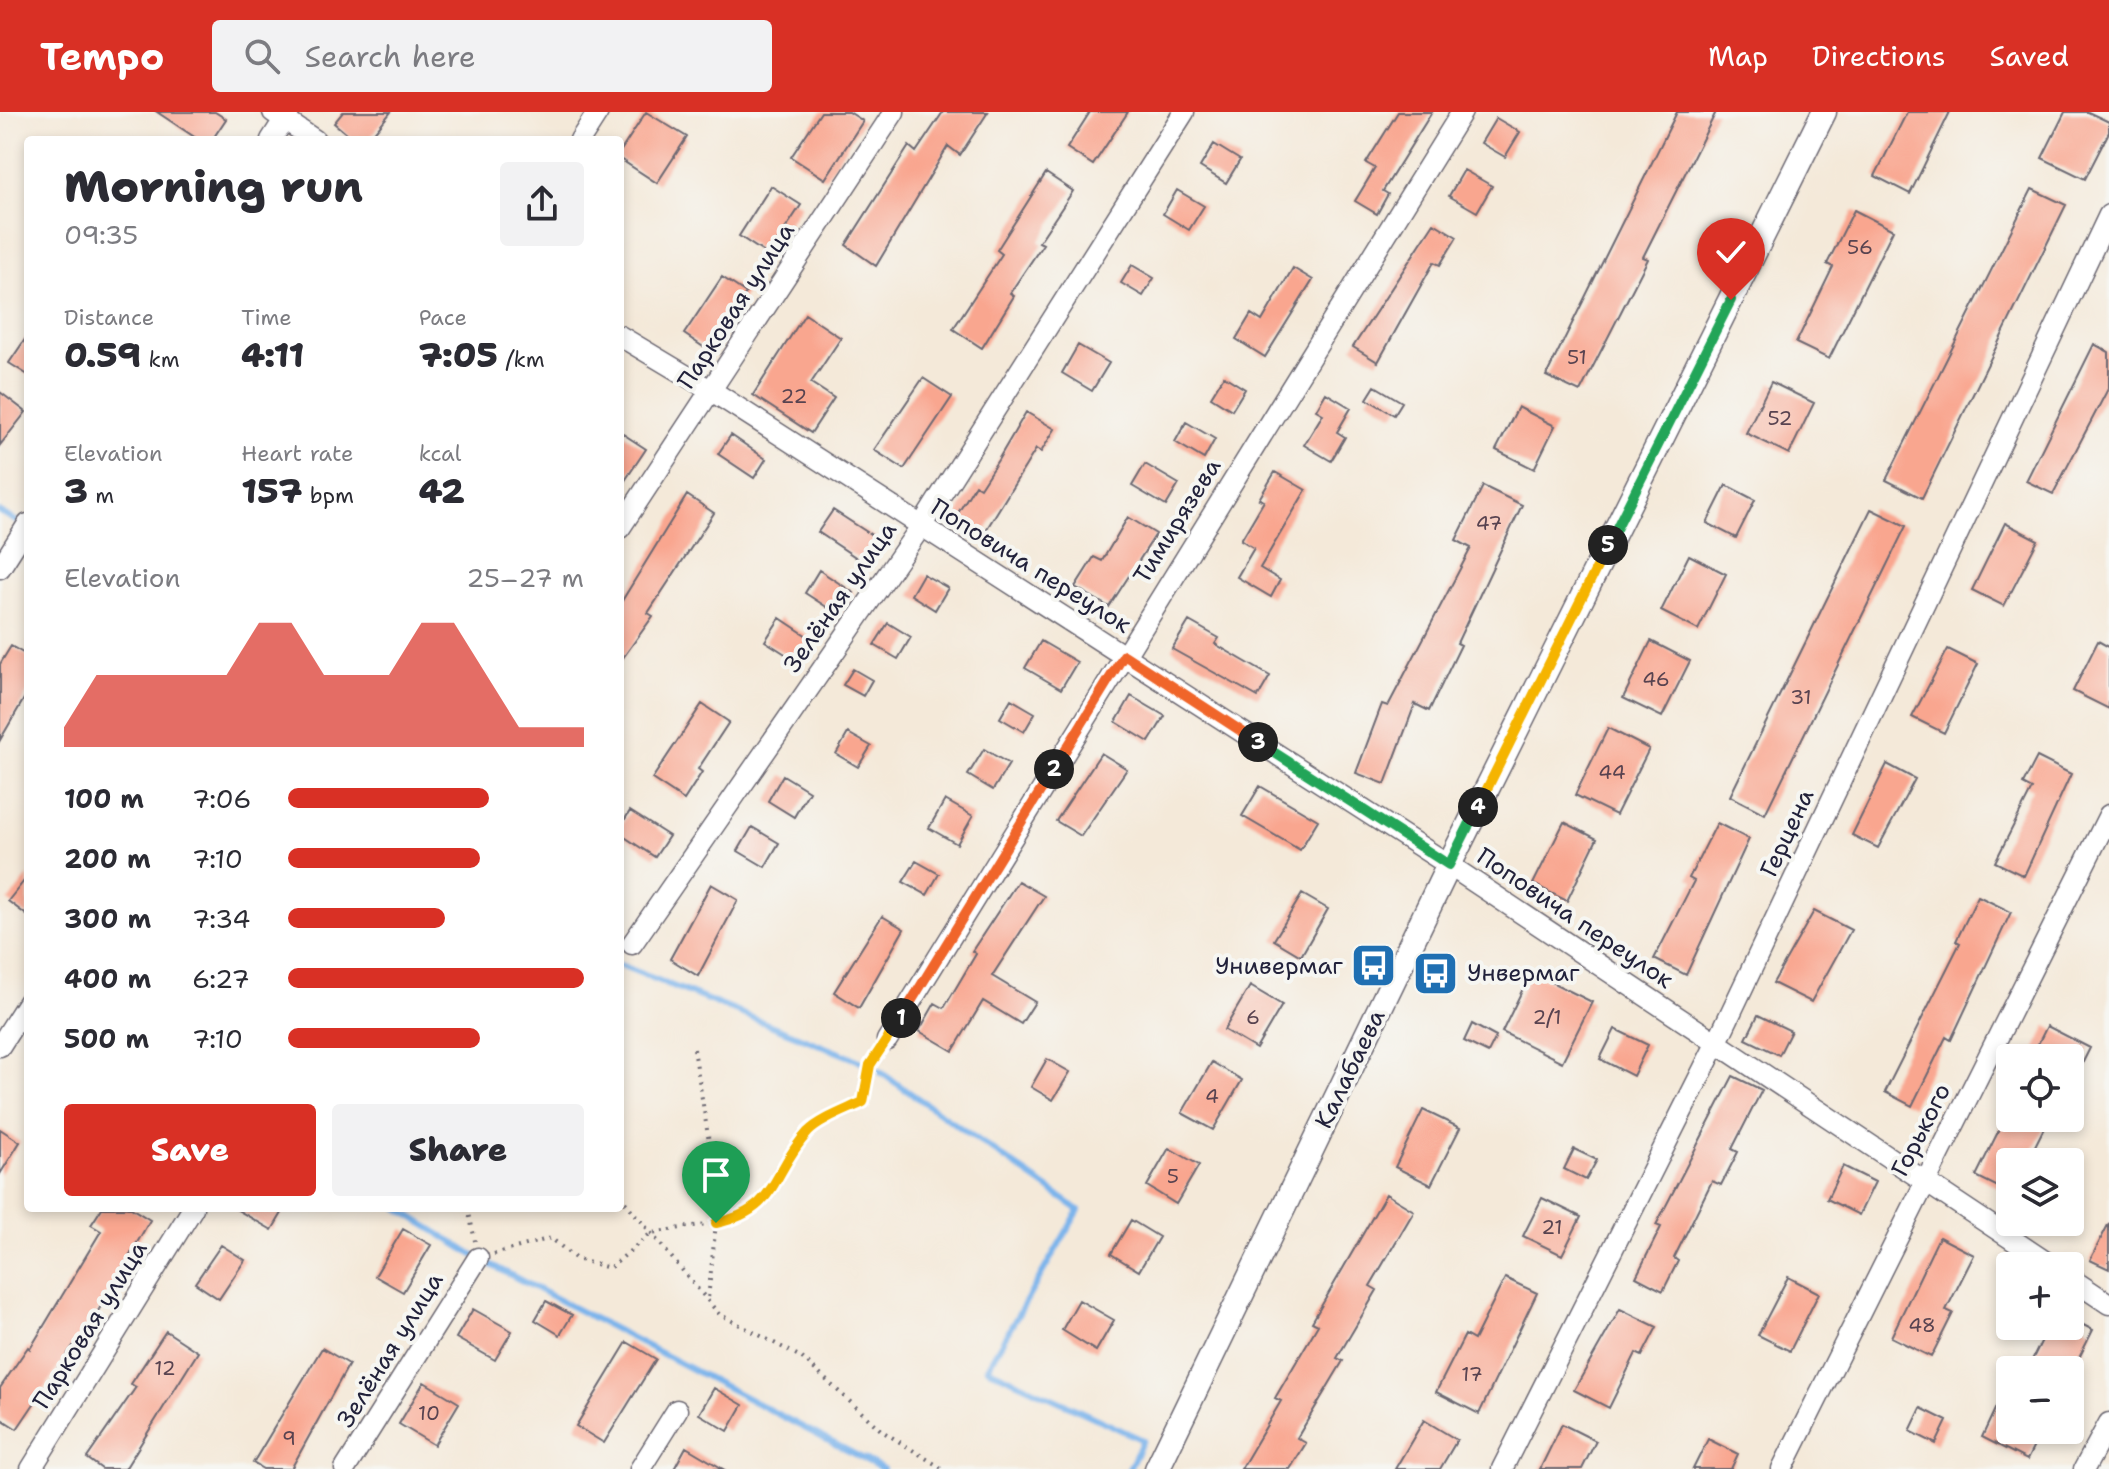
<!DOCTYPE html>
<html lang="en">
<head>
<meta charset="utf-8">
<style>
	:root { --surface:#fff; --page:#f2f2f3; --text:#2b2b33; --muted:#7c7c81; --accent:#d93025 }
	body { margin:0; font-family:"Shantell Sans",sans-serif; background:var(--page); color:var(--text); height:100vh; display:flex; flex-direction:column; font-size:30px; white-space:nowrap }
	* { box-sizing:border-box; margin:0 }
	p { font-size:26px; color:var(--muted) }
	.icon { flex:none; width:44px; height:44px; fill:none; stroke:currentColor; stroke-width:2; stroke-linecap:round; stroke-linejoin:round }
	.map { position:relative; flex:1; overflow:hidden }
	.details { position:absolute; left:24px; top:24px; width:600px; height:1076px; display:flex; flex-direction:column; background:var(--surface); border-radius:8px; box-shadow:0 4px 12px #0003 }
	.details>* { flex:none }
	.fabs { position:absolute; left:1996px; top:932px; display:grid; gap:16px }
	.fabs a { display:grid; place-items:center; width:88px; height:88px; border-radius:8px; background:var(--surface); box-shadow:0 4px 12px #0003; font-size:40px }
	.pin { position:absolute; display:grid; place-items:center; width:68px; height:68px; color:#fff; margin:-82px -34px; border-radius:50% 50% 50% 0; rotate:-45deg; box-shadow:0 0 8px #0007 }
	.pin .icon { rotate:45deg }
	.km { position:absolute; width:40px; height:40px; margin:-20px; border-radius:50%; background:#222; color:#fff; font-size:22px; line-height:40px; text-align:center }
	.round { display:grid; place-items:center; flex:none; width:84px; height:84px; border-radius:8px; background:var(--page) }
	.overview { display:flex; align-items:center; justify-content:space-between; height:136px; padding:0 40px }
	h1 { font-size:44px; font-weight:800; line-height:60px }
	.stats { display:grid; grid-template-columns:repeat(3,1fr); gap:12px; height:136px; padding:8px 40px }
	.stats div { display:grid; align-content:center }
	.stats b { font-size:34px; font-weight:800 }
	.stats small { font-size:22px; font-weight:400 }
	.stats p { font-size:22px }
	.chart { height:224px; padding:16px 40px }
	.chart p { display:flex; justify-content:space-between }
	.chart svg { width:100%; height:144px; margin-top:8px; fill:var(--accent); opacity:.7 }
	.action { display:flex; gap:16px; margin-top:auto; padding:16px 40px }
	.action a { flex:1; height:92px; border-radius:8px; background:var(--accent); color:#fff; font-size:32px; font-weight:800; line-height:92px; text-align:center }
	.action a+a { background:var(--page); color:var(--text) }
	ul { padding:0 40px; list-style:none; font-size:26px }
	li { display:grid; grid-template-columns:128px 96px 1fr; align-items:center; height:60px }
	li i { height:20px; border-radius:10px; background:var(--accent) }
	header { display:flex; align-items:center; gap:48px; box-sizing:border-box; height:112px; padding:0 40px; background:var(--accent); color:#fff }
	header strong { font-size:38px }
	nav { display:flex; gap:44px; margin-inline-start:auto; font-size:28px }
	.search { width:560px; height:72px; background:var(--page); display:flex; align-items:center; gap:20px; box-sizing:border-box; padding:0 28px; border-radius:8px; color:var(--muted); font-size:30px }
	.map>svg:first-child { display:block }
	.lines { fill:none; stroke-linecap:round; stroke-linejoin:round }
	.stream { stroke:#7bb4eb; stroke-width:6 }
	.building { fill:#f9a68f }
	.minor-casing { stroke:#6c6872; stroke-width:23 }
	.tertiary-casing { stroke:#6c6872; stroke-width:27 }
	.path { stroke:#6c6872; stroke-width:4; stroke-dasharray:2 6; stroke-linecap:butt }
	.minor { stroke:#fff; stroke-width:20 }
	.tertiary { stroke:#fff; stroke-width:24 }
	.split-1-casing { stroke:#fff; stroke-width:16 }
	.split-2-casing { stroke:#fff; stroke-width:16 }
	.split-3-casing { stroke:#fff; stroke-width:16 }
	.split-4-casing { stroke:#fff; stroke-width:16 }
	.split-5-casing { stroke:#fff; stroke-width:16 }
	.split-6-casing { stroke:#fff; stroke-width:16 }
	.split-1 { stroke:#f5b400; stroke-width:10 }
	.split-2 { stroke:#f0652b; stroke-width:10 }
	.split-3 { stroke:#f0652b; stroke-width:10 }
	.split-4 { stroke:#22a559; stroke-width:10 }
	.split-5 { stroke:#f5b400; stroke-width:10 }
	.split-6 { stroke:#22a559; stroke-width:10 }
	.labels { text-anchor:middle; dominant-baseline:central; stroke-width:8; stroke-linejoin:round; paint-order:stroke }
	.number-label { font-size:20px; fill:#584350 }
	.street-label { font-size:24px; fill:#22223b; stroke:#f6f6f2 }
	.poi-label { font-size:24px; fill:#22223b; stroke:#f6f6f2; text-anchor:end }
</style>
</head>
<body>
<header>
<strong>Tempo</strong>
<div class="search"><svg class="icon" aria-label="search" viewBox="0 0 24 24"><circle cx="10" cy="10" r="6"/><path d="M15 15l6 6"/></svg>Search here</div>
<nav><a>Map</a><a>Directions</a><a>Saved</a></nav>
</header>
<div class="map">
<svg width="2109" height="1357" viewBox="0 0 2109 1357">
	<rect width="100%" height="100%" fill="#f6f6f2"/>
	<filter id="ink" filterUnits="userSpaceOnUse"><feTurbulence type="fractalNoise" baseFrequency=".0125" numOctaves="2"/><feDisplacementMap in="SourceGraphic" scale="16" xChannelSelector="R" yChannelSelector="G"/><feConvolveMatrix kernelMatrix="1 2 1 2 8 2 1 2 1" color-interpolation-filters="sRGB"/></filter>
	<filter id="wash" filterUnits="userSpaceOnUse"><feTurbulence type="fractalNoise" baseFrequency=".006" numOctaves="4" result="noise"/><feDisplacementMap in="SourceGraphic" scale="32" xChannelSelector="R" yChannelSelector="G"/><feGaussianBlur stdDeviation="1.8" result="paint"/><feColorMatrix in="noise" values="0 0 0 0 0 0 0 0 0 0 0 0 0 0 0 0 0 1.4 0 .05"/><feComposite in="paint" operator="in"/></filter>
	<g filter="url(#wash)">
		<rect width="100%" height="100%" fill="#f4e9d9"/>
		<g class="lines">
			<path class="stream" d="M0,400L21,412
				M620,853L870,953L1079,1098L987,1256L1143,1328L1129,1357
				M398,1096L478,1146L883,1357"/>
		</g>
		<g id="blocks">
			<path class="building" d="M157,0H215L226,7L212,28H199Z
				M343,0H391L368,28H354L334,11Z
				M646,0L687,25L657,71L620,47V40Z
				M821,0H849L863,9L825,67L791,45Z
				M943,0H988L960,43L948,34L876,154L846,133L909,34L916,40Z
				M1090,0H1128L1093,53L1067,36Z
				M1398,0H1432L1383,79L1388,82L1377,102L1355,89L1375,56L1366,51Z
				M1677,0H1716L1643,145L1648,147L1580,280L1546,264Z
				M1907,0H1950L1910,82L1875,64Z
				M2065,0H2088L2109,10V20L2085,67L2042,46Z
				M1496,6L1520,20L1505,45L1481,31Z
				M1214,32L1240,48L1226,71L1200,55Z
				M1464,58L1492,74L1477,100L1449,84Z
				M1046,61L1073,79L1039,130L1043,132L1010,181L1014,184L982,236L953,217L1002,142L997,138Z
				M771,74L801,93L768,143L739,124Z
				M2032,77L2066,93L1922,386L1886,368Z
				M1177,78L1204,94L1189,118L1163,102Z
				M1854,98L1893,118L1829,247L1796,231L1833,155L1827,152Z
				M1434,111L1457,125L1440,153L1434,150L1378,250L1353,235Z
				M1132,153L1154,166L1143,184L1121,171Z
				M1293,156L1313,168L1265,245L1236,227L1251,202L1262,209Z
				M722,165L746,181L708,238L684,222Z
				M805,202L841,226L811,271L834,286L811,321L753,283Z
				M28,223V263L9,251Z
				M2094,232L2109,240V275L2053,382L2026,369Z
				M1078,233L1109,251L1092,279L1062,261Z
				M1224,264L1245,277L1232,298L1211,285Z
				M923,266L952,285L904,357L874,338Z
				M1771,270L1814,291L1789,342L1746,321Z
				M1375,274L1402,290L1394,303L1367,287Z
				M0,280L26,300L0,333Z
				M1326,281L1351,296L1337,320L1345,325L1331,349L1304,333L1323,302L1316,298Z
				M1518,295L1555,314L1534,357L1496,338Z
				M1026,300L1055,317L1041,340L1036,337L983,423L955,406L975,373L980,376L998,348Z
				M1186,310L1215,327L1204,347L1175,330Z
				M620,320L646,337L620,376Z
				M731,323L766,347L754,366L718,342Z
				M1145,352L1179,372L1166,394L1132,374Z
				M1275,360L1306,378L1260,456L1280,468L1271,485L1237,465L1254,436L1241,428L1264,389L1259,387Z
				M1726,373L1755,388L1736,426L1707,411Z
				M1483,374L1522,393L1457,531L1461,533L1429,599L1415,592L1385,672L1356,661L1382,592L1388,594L1471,436L1456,428Z
				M687,383L714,401L648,501L653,504L620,550V492Z
				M1871,397L1906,414L1765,702L1730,684Z
				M833,398L884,431L869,454L818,420Z
				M1128,405L1156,422L1109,495L1075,475L1094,445L1102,449Z
				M2005,411L2038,428L2004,494L1972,478Z
				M1689,443L1726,462L1698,518L1661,499Z
				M819,458L854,481L839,503L805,481Z
				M923,462L948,476L935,498L911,483Z
				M780,506L816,530L801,552L765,529Z
				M1189,509L1219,526L1215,532L1270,564L1258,585L1172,537Z
				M888,511L911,525L898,547L874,533Z
				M1041,529L1077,550L1061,577L1025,556Z
				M1651,529L1690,549L1662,605L1623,586Z
				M2098,529L2109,535V597L2073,579Z
				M11,534L28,544V580L0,628V552Z
				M1948,537L1978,552L1944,621L1912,605Z
				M853,557L872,568L863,584L843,573Z
				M1131,584L1165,604L1149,630L1116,610Z
				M1011,587L1035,601L1024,620L1000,606Z
				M702,592L729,610L698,657L702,660L684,688L652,667Z
				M1608,616L1649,637L1616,703L1575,683Z
				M848,621L871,634L858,655L836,642Z
				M984,637L1009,652L993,678L968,663Z
				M1101,641L1127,657L1081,724L1056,709Z
				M2037,645L2071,662L2024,764L1995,750L2032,677L2023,672Z
				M1887,652L1915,667L1878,736L1852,723Z
				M783,663L809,679L794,705L768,689Z
				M1260,674L1318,708L1300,738L1242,704Z
				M945,688L973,704L957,732L929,716Z
				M630,699L669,724L655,745L620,722V715Z
				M1564,710L1597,727L1567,789L1533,772Z
				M1717,711L1749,727L1686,863L1654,847L1694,769L1689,766Z
				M752,715L779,731L765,755L738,739Z
				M916,749L939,762L927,783L903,770Z
				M28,764V804L8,789Z
				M1018,769L1044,784L992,864L1035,890L1021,912L983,889L953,939L919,919L935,891L944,896L976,842L972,839Z
				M711,772L738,788L698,864L670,847Z
				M1302,782L1328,797L1301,844L1274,828Z
				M1978,784L2011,800L1951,928L1946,925L1912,994L1885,980L1960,831L1956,829Z
				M1814,799L1851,818L1811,890L1773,871Z
				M882,804L904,817L859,896L834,880Z
				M1531,860L1592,890L1562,950L1502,920Z
				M1250,874L1282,893L1256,937L1224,918Z
				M1758,903L1791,919L1779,943L1746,927Z
				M1472,912L1496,925L1488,941L1464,929Z
				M2047,914L2090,936L2070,976V946H2031Z
				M1615,917L1648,933L1633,964L1600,947Z
				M1047,947L1070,960L1053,988L1031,975Z
				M1212,950L1242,968L1213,1018L1182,1001Z
				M1733,964L1762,978L1732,1037L1738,1040L1721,1073L1712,1069L1674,1146L1678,1149L1663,1179L1636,1165L1661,1115L1656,1113Z
				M1423,998L1460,1016L1431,1073L1395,1055Z
				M2005,1006H2028L2045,1014L2027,1050H2010V1081L1976,1064Z
				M0,1017L20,1030L0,1062Z
				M1169,1036L1199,1053L1176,1092L1147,1074Z
				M1574,1037L1597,1048L1586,1068L1564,1057Z
				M1843,1054L1875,1070L1859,1103L1827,1087Z
				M1386,1082L1414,1099L1370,1174L1377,1178L1337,1246L1343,1249L1297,1326L1306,1331L1290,1357H1241L1281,1289L1275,1286L1318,1213L1312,1210Z
				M1542,1086L1581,1105L1562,1143L1523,1124Z
				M102,1096H131L150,1108L77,1236L73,1234L17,1317L0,1306V1276L28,1235L30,1237L101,1119L91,1113Z
				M234,1096H285L272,1118Z
				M1131,1108L1159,1125L1139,1159L1111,1142Z
				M2109,1111V1157L2090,1148Z
				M403,1117L431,1133L403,1180L375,1164Z
				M1939,1125L1974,1143L1946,1198L1953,1201L1931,1245L1891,1225Z
				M221,1133L245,1148L219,1187L195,1171Z
				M1788,1165L1819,1181L1790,1239L1758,1223Z
				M1505,1166L1537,1181L1479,1302L1436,1280L1465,1223L1474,1228Z
				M1079,1188L1114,1208L1096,1239L1062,1218Z
				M546,1189L572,1203L560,1223L535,1208Z
				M473,1197L512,1219L495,1248L456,1226Z
				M1620,1197L1657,1215L1642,1244L1636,1241L1609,1296L1574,1278Z
				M2070,1206L2093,1218L2073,1258H2027L2049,1214H2070Z
				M166,1219L198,1240L125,1357H102L87,1346L136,1275L131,1272Z
				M627,1230L656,1247L604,1331L576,1314Z
				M322,1236L349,1252L291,1357H263L253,1351Z
				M424,1270L459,1291L434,1333L399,1312Z
				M714,1276L743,1293L728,1319L699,1302Z
				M1997,1293L2010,1300V1318H2042L2027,1348L1982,1325Z
				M1921,1296L1947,1309L1936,1332L1910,1319Z
				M1424,1308L1457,1328L1440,1357H1395Z
				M1562,1312L1596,1329L1582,1357H1540Z
				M1708,1327L1738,1342L1731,1357H1693Z
				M686,1335L723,1357H674Z"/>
		</g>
	</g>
	<g filter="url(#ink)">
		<use href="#blocks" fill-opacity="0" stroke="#6c6872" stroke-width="2"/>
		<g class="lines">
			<defs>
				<path id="minor" d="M273,0L315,28
					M271,28L289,0
					M580,28L598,0
					M620,224L712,279L1449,753L2052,1154
					M620,416L894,0
					M0,456L28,412
					M632,832L920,416L1184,0
					M887,928L1462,0
					M0,934L28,890
					M2070,1166L2109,1192
					M31,1357L193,1096
					M345,1357L478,1146
					M640,1357L677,1298
					M1502,1357L1716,932L2109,103
					M1782,1357L2109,703
					M2084,1357L2109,1311"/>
				<path id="tertiary" d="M1157,1357L1449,753L1824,0"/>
			</defs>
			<use href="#minor" class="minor-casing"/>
			<use href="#tertiary" class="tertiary-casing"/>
			<path class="path" d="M694,937L714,1061L716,1111L708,1187
				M620,1084L719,1202L801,1245L882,1319L943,1357
				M468,1096L475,1129
				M494,1142L551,1126L576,1147L610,1156L651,1121L743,1106L762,1090L809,1018L863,990L870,953L877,944"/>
			<use href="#minor" class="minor"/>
			<use href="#tertiary" class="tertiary"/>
		</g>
	</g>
	<g class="lines" filter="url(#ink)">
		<defs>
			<path id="split-1" d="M716,1111C779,1098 771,1060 808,1020C821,1007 847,998 863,990L870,953L901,906"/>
			<path id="split-2" d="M901,906L1054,657"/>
			<path id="split-3" d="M1054,657L1124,543L1258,630"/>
			<path id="split-4" d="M1258,630L1449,753L1478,695"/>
			<path id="split-5" d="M1478,695L1608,433"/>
			<path id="split-6" d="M1608,433L1731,188"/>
		</defs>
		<use href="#split-1" class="split-1-casing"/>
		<use href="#split-2" class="split-2-casing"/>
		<use href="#split-3" class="split-3-casing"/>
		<use href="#split-4" class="split-4-casing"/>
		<use href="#split-5" class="split-5-casing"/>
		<use href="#split-6" class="split-6-casing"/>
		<use href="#split-1" class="split-1"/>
		<use href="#split-2" class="split-2"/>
		<use href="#split-3" class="split-3"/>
		<use href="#split-4" class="split-4"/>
		<use href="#split-5" class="split-5"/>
		<use href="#split-6" class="split-6"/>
	</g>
	<defs>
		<symbol id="bus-square" viewBox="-11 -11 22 22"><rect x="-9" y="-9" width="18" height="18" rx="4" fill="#1f6fb2" stroke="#f6f6f2"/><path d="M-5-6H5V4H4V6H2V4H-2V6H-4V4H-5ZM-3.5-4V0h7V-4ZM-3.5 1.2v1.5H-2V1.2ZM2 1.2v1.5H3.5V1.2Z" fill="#fff"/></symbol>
	</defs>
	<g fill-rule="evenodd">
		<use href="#bus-square" x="1348" y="828" width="51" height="51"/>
		<use href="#bus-square" x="1410" y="836" width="51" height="51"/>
	</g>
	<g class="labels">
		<g class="number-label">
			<text x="1860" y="135">56</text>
			<text x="1577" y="245">51</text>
			<text x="794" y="284">22</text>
			<text x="1780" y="306">52</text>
			<text x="1489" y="411">47</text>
			<text x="1656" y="567">46</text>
			<text x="1801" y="585">31</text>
			<text x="1612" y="660">44</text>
			<text x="1253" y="905">6</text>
			<text x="1547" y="905">2/1</text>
			<text x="1212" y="984">4</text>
			<text x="1173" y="1064">5</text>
			<text x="1552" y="1115">21</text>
			<text x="1922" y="1213">48</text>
			<text x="165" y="1256">12</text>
			<text x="1472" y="1262">17</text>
			<text x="429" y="1301">10</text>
			<text x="289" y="1326">9</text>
		</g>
		<g class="street-label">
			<text transform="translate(736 194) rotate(-57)">Парковая улица</text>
			<text transform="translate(1177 409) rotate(-58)">Тимирязева</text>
			<text transform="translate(1031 454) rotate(32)">Поповича переулок</text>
			<text transform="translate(840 485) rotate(-55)">Зелёная улица</text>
			<text transform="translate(1787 721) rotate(-65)">Герцена</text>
			<text transform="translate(1575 806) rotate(34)">Поповича переулок</text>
			<text transform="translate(1350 957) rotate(-64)">Калабаева</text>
			<text transform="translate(1921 1018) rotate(-63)">Горького</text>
			<text transform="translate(90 1213) rotate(-58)">Парковая улица</text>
			<text transform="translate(390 1238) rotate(-58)">Зелёная улица</text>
		</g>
		<g class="poi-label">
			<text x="1343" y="854">Универмаг</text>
			<text x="1467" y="861" text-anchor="start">Унвермаг</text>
		</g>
	</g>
</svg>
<div class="fabs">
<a><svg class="icon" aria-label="locate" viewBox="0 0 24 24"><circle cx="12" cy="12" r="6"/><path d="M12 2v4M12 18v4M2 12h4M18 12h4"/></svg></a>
<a><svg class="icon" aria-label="layers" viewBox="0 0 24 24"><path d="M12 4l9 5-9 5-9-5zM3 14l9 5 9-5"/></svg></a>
<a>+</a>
<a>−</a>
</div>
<div class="pin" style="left:716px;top:1111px;background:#1e9e55"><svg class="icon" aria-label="arrive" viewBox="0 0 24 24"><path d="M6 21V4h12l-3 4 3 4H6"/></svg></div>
<div class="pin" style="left:1731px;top:188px;background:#d93025"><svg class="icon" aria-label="check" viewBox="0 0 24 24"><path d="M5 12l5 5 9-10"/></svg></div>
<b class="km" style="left:901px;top:906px">1</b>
<b class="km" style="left:1054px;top:657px">2</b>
<b class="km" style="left:1258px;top:630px">3</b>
<b class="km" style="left:1478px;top:695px">4</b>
<b class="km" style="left:1608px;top:433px">5</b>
<section class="details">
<div class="overview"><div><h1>Morning run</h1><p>09:35</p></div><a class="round"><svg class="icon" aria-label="share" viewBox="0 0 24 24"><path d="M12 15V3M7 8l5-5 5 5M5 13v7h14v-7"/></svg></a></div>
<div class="stats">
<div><p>Distance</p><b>0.59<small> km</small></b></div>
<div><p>Time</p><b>4:11</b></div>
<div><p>Pace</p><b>7:05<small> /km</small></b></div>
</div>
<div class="stats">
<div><p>Elevation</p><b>3<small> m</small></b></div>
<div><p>Heart rate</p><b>157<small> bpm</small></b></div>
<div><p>kcal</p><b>42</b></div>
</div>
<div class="chart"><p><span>Elevation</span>25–27 m</p>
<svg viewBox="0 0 160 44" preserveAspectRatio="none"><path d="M0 44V38L10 22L20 22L30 22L40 22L50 22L60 6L70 6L80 22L90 22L100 22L110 6L120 6L130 22L140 38L150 38L160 38V44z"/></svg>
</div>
<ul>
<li><b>100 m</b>7:06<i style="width:68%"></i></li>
<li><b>200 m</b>7:10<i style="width:65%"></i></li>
<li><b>300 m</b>7:34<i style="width:53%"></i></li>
<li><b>400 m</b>6:27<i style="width:100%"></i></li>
<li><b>500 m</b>7:10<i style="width:65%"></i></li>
</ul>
<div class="action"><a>Save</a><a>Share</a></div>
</section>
</div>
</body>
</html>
